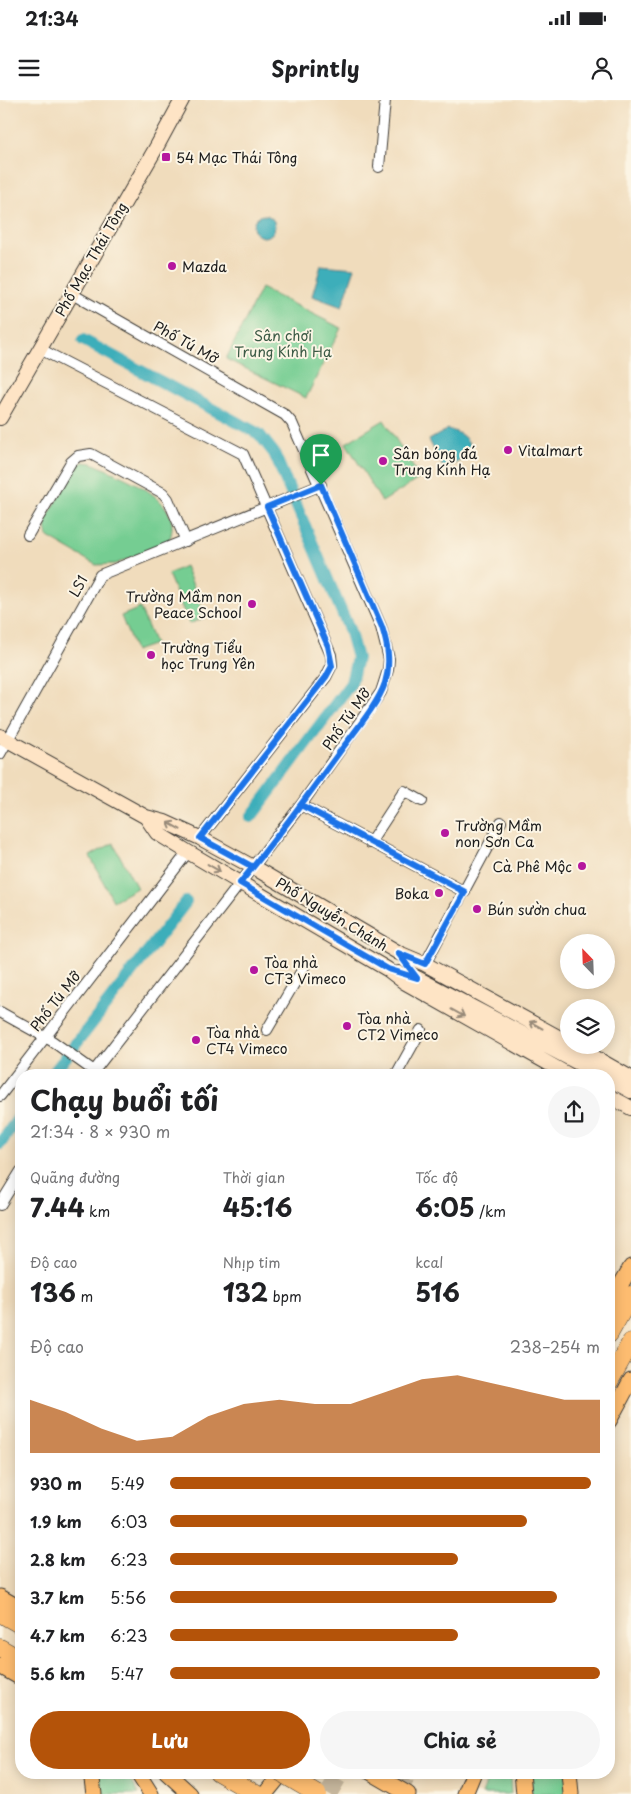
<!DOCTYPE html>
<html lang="vi">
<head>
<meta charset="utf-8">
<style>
	:root { --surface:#fff; --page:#f6f6f6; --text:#202124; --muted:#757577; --accent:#b45309 }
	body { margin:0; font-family:"Playpen Sans",sans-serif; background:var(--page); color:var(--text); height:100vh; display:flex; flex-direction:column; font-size:19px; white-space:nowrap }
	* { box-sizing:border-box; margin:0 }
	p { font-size:16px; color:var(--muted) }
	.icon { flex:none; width:28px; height:28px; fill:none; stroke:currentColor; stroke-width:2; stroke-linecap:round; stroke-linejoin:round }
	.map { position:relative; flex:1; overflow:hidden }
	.drawer { position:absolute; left:15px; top:969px; width:600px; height:710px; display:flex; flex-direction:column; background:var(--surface); border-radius:20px; box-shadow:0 2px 12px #0003 }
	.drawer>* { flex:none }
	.needle { width:32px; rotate:337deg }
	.fabs { position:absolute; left:560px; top:834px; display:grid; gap:10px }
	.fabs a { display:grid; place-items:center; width:55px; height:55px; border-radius:50%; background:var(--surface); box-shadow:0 2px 12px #0003; font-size:25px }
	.pin { position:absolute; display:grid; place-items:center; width:42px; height:42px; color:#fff; margin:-51px -21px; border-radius:50% 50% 50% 0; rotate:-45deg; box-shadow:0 0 5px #0007 }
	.pin .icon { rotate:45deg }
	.round { display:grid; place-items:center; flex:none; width:52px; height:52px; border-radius:26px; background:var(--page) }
	.summary { display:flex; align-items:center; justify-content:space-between; height:85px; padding:0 15px }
	h1 { font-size:28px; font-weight:700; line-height:38px }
	.metrics { display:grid; grid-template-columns:repeat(3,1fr); gap:8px; height:85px; padding:5px 15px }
	.metrics div { display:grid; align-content:center }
	.metrics b { font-size:25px; font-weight:700 }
	.metrics small { font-size:14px; font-weight:400 }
	.metrics p { font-size:14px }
	.chart { height:140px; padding:10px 15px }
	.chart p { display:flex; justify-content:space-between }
	.chart svg { width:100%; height:90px; margin-top:5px; fill:var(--accent); opacity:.7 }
	.primary-button { display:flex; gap:10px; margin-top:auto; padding:10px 15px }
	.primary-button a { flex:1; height:58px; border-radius:30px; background:var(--accent); color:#fff; font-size:20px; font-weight:700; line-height:58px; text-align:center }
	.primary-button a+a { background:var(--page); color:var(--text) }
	ul { padding:0 15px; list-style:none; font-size:16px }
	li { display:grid; grid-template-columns:80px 60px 1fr; align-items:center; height:38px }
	li i { height:12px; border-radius:6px; background:var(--accent) }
	.status { display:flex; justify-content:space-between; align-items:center; height:35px; padding:0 25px; background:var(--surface); direction:ltr }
	.status svg { height:14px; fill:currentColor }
	header { display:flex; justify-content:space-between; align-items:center; height:65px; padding:0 15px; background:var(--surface); font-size:22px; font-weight:700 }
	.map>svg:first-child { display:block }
	.green { fill:#75cd92; stroke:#487457 }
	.water { fill:#3eaeba; stroke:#2d656b }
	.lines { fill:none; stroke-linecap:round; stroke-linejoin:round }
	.canal { stroke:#3eaeba; stroke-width:12 }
	.highway-tunnel { stroke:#c6b69c; stroke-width:18; stroke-dasharray:18 9; stroke-linecap:butt }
	.street-casing { stroke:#3c3934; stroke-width:12 }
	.secondary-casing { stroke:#3c3934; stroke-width:16 }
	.primary-casing { stroke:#3c3934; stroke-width:17 }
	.highway-casing { stroke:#3c3934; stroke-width:19 }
	.street { stroke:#fff; stroke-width:10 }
	.secondary { stroke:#fee4c5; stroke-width:14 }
	.primary { stroke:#fdbc6f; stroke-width:15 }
	.highway { stroke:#fdbc6f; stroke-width:18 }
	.highway-bridge-casing { stroke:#3c3934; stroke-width:19; stroke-linecap:butt }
	.highway-bridge { stroke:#fdbc6f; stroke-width:18 }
	.oneway { stroke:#988a79 }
	.route-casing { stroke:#fff; stroke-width:10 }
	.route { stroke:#1a73e8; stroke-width:6 }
	.poi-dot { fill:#b5179e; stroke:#fcf5e5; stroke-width:2 }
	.labels { text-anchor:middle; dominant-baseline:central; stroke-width:4; stroke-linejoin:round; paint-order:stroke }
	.poi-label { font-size:14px; fill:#1c1c1c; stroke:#fcf5e5; text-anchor:start }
	.street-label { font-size:14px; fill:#1c1c1c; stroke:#fcf5e5 }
	.park-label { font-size:14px; fill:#3b5a45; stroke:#fcf5e5 }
</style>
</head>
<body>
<div class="status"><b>21:34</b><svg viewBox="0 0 49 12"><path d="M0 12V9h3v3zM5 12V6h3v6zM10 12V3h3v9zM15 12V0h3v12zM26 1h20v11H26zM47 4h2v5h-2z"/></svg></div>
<header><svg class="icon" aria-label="menu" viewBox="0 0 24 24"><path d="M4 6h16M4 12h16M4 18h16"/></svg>Sprintly<svg class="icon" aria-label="person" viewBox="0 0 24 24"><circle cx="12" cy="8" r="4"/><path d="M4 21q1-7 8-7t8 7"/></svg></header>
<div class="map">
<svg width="631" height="1694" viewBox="0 0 631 1694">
	<rect width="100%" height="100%" fill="#fcf5e5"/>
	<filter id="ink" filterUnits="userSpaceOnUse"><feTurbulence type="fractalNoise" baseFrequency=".02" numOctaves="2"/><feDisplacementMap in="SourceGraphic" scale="10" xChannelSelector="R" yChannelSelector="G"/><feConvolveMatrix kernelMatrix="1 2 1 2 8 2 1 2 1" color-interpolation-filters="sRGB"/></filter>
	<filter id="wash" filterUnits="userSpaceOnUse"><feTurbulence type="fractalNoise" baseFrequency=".0096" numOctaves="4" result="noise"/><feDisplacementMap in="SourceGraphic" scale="20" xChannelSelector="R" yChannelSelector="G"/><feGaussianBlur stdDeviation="1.12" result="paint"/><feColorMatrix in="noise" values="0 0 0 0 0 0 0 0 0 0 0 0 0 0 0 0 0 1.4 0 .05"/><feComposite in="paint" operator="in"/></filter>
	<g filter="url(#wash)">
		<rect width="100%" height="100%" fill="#f0dcbc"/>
		<path class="green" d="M261,188L341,228L306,298L226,259Z
			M384,320L420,378L382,402L346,343Z
			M83,362L92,363C121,377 187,398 169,441L116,464L96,465L48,437L45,421L78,365Z
			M185,466L206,517L189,524L168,474Z
			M140,508L155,544L135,551L121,516Z
			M113,743L137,788L113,801L90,756Z
			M96,1673H127L139,1694H99Z
			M490,1673H510L511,1694H482Z
			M529,1673H566L568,1694H532Z"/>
		<path class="water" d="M253 126a11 11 0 1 1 22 0a11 11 0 1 1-22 0Z
			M321,165L355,168L342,207L312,196Z
			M448,329C464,334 469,339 473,354L444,369L429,340Z"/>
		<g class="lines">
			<path class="canal" d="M83,240L259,334L274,353L349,529L357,558L351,583L251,717
				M52,975L186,802
				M0,1044L21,1014"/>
		</g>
	</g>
	<g filter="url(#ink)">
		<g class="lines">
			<path class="highway-tunnel" d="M328,1694L341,1672
				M397,1694L409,1672"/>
			<defs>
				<path id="street" d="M379,67L385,0
					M72,194L285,315L292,323L381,527L389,559L388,570L381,592L301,705L91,975
					M40,249L243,354L331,555L332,565L326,577L200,738
					M28,435L71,362L78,356L91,354L163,393L168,399L186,441
					M0,654L100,475L321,385
					M301,705L465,792
					M370,743L404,691L422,701
					M425,864L501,722
					M0,912L52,941L94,971
					M267,930L305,865
					M396,975L421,930
					M0,996L188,752
					M0,1105L21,1071"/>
				<path id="secondary" d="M0,318L156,48L182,0
					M0,636L146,717L165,722L200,738L253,767L399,853L425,864L569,943
					M146,717L157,733L188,752L387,869L404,882L569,975
					M399,873L417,878L601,975
					M573,945L631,978
					M609,979L631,991
					M609,996L631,1008"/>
				<path id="primary" d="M609,1205L631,1167
					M609,1321L631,1280
					M0,1497L21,1509
					M0,1566L21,1578
					M91,1672L94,1694
					M137,1672L151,1694
					M166,1672L190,1694
					M370,1672L408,1694
					M522,1672L524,1694
					M569,1672L571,1694
					M265,1694L283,1672
					M465,1694L474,1672"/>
				<path id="highway" d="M609,1234L631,1195
					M609,1282L631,1242
					M0,1513L21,1525
					M0,1548L21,1560
					M218,1672L256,1694"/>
			</defs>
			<use href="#street" class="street-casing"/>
			<use href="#secondary" class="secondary-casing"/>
			<use href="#primary" class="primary-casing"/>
			<use href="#highway" class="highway-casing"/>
			<use href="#street" class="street"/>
			<use href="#secondary" class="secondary"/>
			<use href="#primary" class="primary"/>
			<use href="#highway" class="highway"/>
			<defs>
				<path id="highway-bridge" d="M280,1672L317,1694"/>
			</defs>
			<use href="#highway-bridge" class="highway-bridge-casing"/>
			<use href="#highway-bridge" class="highway-bridge"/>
		</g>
		<defs><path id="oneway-shaft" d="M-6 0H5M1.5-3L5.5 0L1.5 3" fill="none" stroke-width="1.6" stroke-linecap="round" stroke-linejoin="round" transform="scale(1.25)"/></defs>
		<g class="oneway">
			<use href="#oneway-shaft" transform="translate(174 726) rotate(-151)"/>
			<use href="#oneway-shaft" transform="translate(214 768) rotate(31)"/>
			<use href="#oneway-shaft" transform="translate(458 913) rotate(29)"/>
			<use href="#oneway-shaft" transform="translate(536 925) rotate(-151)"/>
		</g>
	</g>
	<g class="lines" filter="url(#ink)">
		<defs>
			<path id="route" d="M321,385L382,527C388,546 391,564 385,583C378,604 355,631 341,650C308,695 276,740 240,783L388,869L417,878L398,853L425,864L465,792L301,705L253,767L200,738L326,577L332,566L328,546L267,407L321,385"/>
		</defs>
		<use href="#route" class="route-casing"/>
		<use href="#route" class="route"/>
	</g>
	<g class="poi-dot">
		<rect x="161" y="52" width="10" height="10" rx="2.5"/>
		<circle cx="172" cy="166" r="5"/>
		<circle cx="508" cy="350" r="5"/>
		<circle cx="383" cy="361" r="5"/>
		<circle cx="252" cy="504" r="5"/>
		<circle cx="151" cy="555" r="5"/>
		<circle cx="445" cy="733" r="5"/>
		<circle cx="582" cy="766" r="5"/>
		<circle cx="439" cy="793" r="5"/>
		<circle cx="477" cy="809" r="5"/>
		<circle cx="254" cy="870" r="5"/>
		<circle cx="347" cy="926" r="5"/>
		<circle cx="196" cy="940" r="5"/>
	</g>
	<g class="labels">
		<g class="poi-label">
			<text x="176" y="57">54 Mạc Thái Tông</text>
			<text x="182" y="166">Mazda</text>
			<text x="518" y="350">Vitalmart</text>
			<text x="393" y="353">Sân bóng đá<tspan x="393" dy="16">Trung Kính Hạ</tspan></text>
			<text x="242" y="496" text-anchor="end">Trường Mầm non<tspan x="242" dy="16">Peace School</tspan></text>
			<text x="161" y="547">Trường Tiểu<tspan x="161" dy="16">học Trung Yên</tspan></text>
			<text x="455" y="725">Trường Mầm<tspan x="455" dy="16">non Sơn Ca</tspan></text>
			<text x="572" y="766" text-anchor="end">Cà Phê Mộc</text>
			<text x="429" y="793" text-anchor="end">Boka</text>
			<text x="487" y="809">Bún sườn chua</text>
			<text x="264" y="862">Tòa nhà<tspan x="264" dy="16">CT3 Vimeco</tspan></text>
			<text x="357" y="918">Tòa nhà<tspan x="357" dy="16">CT2 Vimeco</tspan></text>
			<text x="206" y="932">Tòa nhà<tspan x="206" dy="16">CT4 Vimeco</tspan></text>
		</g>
		<g class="street-label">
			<text transform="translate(91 159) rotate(-60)">Phố Mạc Thái Tông</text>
			<text transform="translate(186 242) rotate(29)">Phố Tú Mỡ</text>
			<text transform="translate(78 486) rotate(-61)">LS1</text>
			<text transform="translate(346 619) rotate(-55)">Phố Tú Mỡ</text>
			<text transform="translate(332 814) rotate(31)">Phố Nguyễn Chánh</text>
			<text transform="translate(55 901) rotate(-52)">Phố Tú Mỡ</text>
		</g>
		<g class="park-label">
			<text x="283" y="235">Sân chơi<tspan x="283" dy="16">Trung Kính Hạ</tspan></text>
		</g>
	</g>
</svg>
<div class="fabs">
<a><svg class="needle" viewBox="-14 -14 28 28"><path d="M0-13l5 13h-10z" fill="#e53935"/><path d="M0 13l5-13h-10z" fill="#757577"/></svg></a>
<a><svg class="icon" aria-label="layers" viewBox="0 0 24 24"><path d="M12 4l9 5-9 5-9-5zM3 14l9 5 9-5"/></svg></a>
</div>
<div class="pin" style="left:321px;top:385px;background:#1e9e55"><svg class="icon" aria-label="arrive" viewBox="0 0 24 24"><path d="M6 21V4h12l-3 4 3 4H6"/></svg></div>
<section class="drawer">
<div class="summary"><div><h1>Chạy buổi tối</h1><p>21:34 · 8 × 930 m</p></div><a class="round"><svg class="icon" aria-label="share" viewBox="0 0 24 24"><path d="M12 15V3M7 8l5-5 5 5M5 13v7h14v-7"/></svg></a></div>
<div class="metrics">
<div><p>Quãng đường</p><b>7.44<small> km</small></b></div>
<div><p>Thời gian</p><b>45:16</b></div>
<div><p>Tốc độ</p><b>6:05<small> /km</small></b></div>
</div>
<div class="metrics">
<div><p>Độ cao</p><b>136<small> m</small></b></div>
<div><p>Nhịp tim</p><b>132<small> bpm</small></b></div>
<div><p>kcal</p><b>516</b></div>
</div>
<div class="chart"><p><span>Độ cao</span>238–254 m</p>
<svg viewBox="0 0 160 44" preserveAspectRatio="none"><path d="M0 44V18L10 24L20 32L30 38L40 36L50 26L60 20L70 18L80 20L90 20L100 14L110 8L120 6L130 10L140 14L150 18L160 18V44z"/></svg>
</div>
<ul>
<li><b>930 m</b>5:49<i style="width:98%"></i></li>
<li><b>1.9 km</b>6:03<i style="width:83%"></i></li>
<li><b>2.8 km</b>6:23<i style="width:67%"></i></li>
<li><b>3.7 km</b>5:56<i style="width:90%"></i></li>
<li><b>4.7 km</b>6:23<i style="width:67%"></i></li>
<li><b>5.6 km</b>5:47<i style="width:100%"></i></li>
</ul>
<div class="primary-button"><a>Lưu</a><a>Chia sẻ</a></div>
</section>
</div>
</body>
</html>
